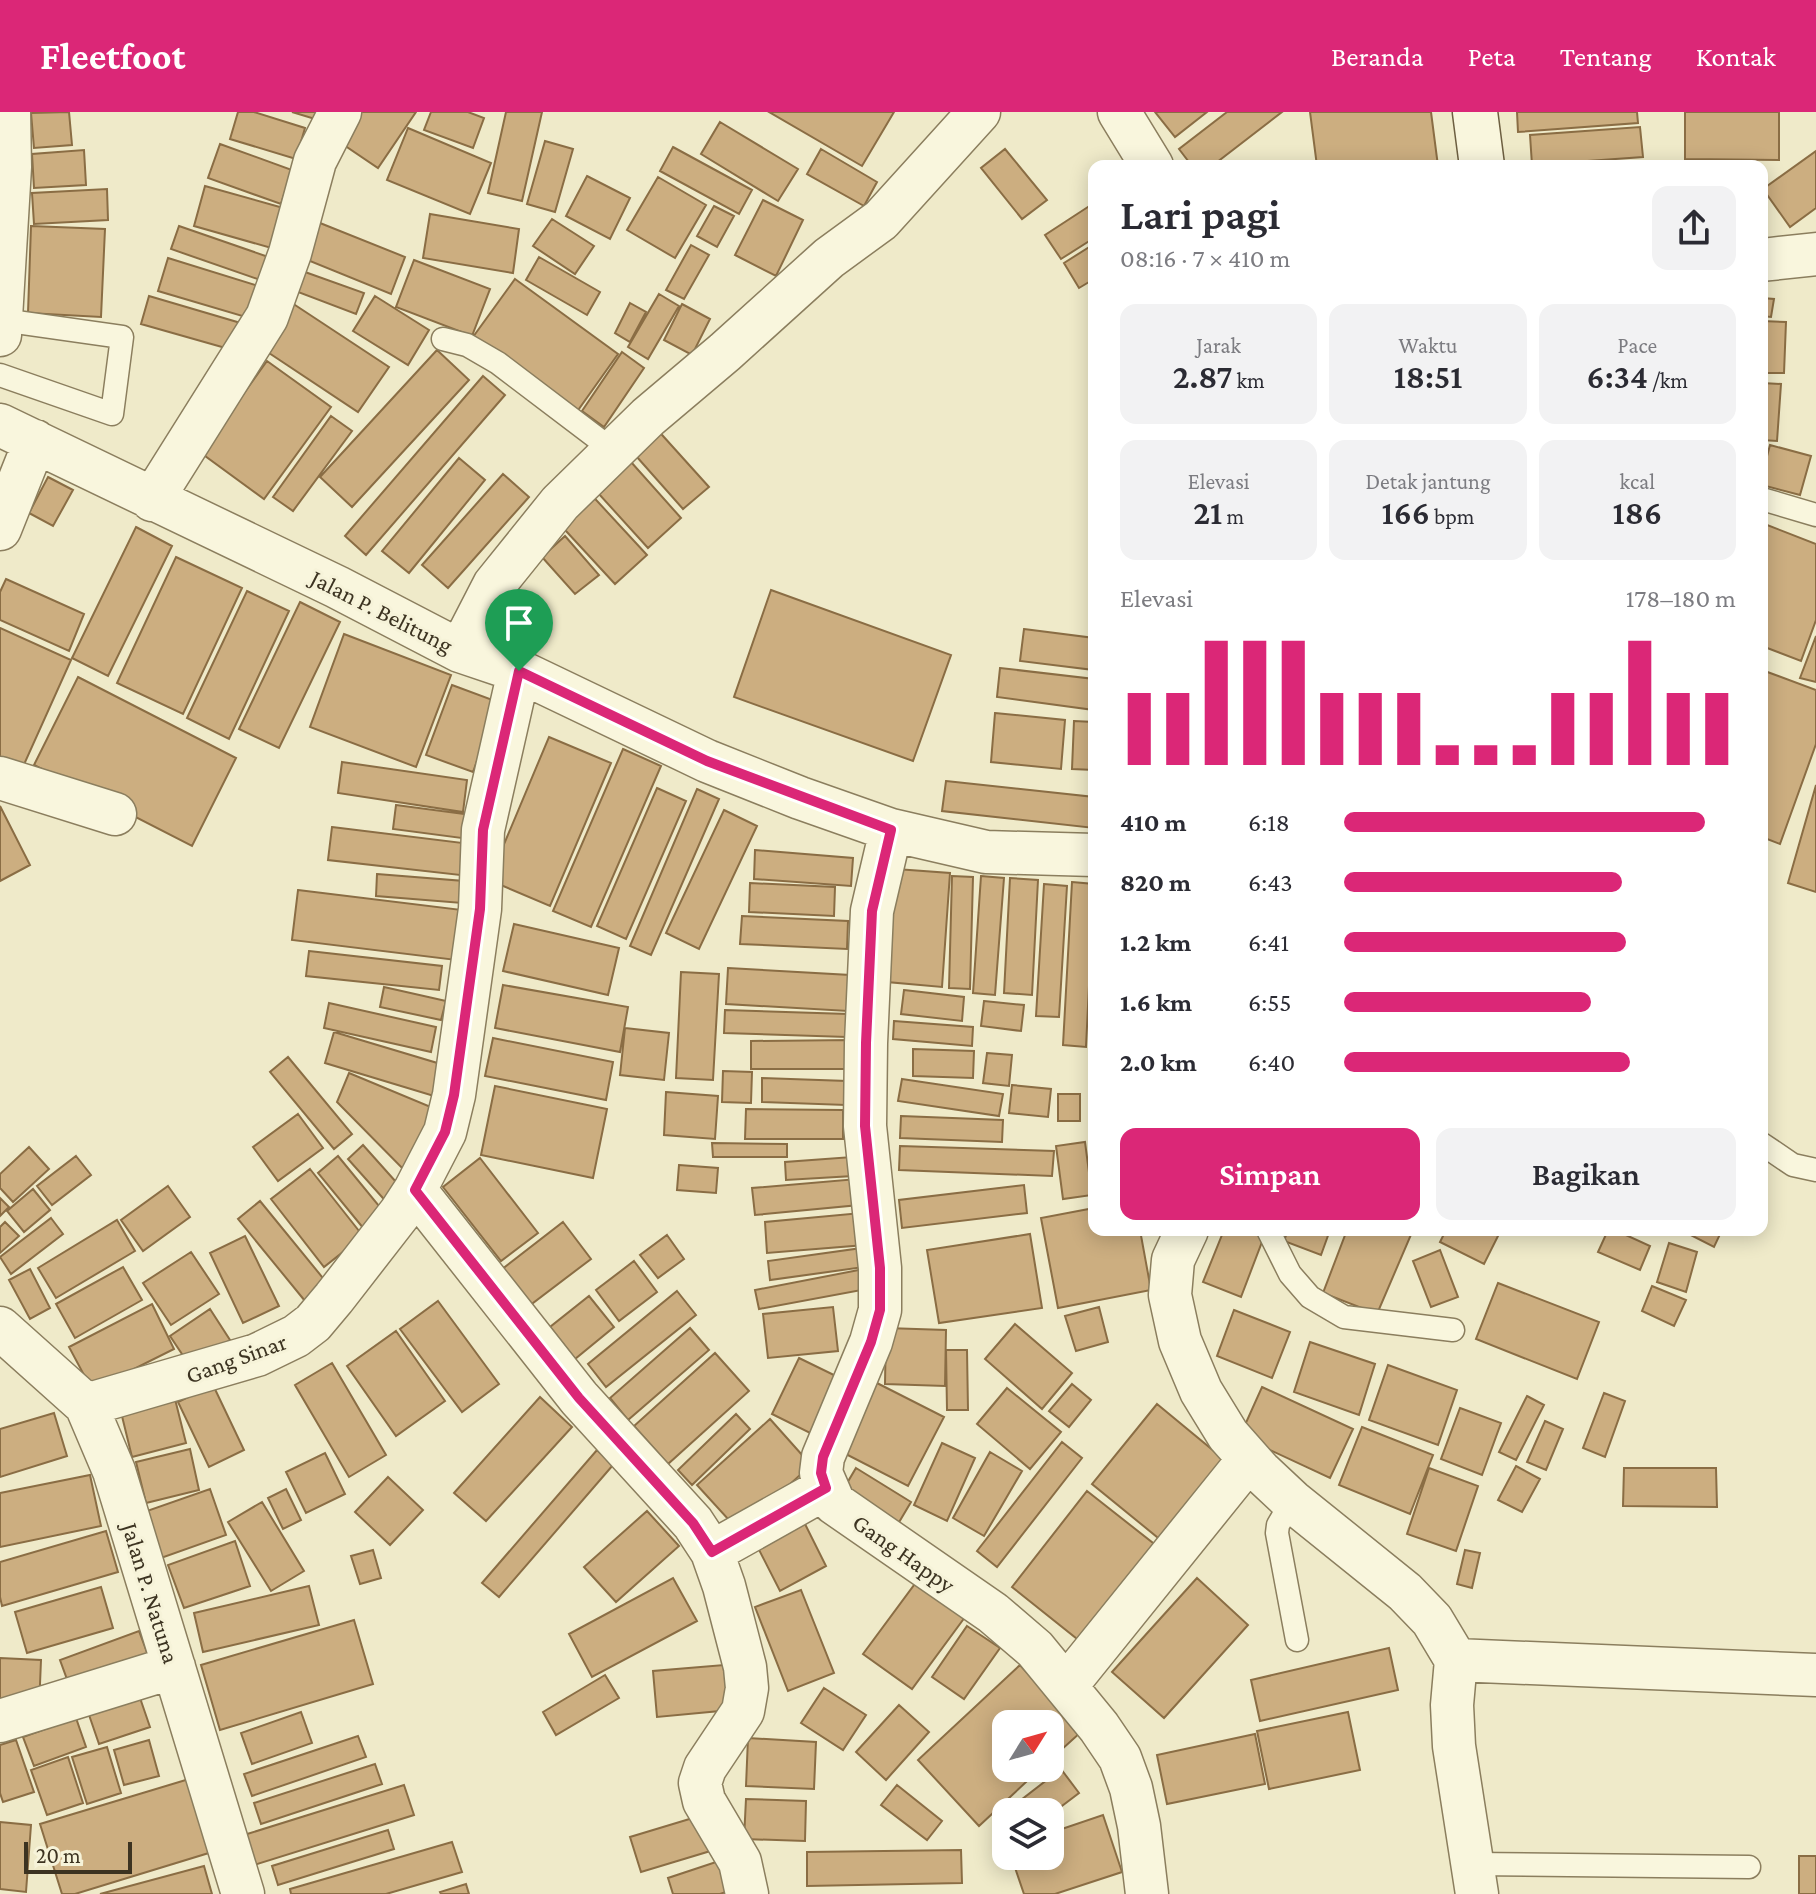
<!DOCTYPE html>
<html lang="id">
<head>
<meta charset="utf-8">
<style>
	:root { --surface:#fff; --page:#f2f2f3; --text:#2b2b33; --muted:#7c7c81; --accent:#db2777 }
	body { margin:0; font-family:"Crimson Pro",serif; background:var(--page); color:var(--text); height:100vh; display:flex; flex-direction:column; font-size:30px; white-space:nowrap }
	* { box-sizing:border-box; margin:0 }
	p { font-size:26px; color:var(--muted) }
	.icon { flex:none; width:44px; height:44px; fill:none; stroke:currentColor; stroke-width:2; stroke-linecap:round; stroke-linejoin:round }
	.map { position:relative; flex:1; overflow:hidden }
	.side { position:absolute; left:1088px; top:48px; width:680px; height:1076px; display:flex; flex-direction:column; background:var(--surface); border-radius:16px; box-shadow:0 4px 20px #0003 }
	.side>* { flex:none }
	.needle { width:52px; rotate:53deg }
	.controls { position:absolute; left:992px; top:1598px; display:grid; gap:16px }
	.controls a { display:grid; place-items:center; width:72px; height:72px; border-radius:16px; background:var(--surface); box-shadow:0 4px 20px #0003; font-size:40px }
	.scale { position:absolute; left:24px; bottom:20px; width:108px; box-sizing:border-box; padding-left:8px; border:4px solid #3c3321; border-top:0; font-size:22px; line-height:28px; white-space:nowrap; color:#3c3321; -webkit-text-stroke:6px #f6f3d9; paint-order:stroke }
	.pin { position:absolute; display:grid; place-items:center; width:68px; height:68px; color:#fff; margin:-82px -34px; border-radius:50% 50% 50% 0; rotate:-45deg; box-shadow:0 0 8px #0007 }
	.pin .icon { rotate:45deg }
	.round { display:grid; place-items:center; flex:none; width:84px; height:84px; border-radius:16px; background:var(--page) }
	.summary { display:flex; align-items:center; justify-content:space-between; height:136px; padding:0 32px }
	h1 { font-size:44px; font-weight:600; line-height:60px }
	.metrics { display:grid; grid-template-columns:repeat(3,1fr); gap:12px; height:136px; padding:8px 32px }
	.metrics div { display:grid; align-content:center; border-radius:16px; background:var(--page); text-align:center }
	.metrics b { font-size:34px; font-weight:600 }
	.metrics small { font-size:22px; font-weight:400 }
	.metrics p { font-size:22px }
	.chart { height:224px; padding:16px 32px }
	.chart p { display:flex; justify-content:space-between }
	.chart svg { width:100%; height:144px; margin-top:8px; stroke:var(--accent); stroke-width:6 }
	.cta { display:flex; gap:16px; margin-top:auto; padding:16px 32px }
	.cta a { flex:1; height:92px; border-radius:16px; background:var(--accent); color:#fff; font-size:32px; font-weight:600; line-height:92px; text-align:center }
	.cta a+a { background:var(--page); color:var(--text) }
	ul { padding:0 32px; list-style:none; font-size:26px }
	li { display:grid; grid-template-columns:128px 96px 1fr; align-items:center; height:60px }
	li i { height:20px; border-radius:10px; background:var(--accent) }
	header { display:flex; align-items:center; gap:48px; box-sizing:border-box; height:112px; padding:0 40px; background:var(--accent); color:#fff }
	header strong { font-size:38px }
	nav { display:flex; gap:44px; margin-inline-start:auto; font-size:28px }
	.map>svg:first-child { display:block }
	.building { fill:#ccae80; stroke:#8a6d44; stroke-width:2 }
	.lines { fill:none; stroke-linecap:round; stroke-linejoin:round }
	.lane-casing { stroke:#8b7e5e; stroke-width:25 }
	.street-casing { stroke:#8b7e5e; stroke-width:45 }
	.secondary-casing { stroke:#6d5f41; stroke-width:47 }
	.lane { stroke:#f9f6dd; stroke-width:22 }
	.street { stroke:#f9f6dd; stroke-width:42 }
	.secondary { stroke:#f9f6dd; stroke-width:44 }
	.route-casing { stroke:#fff; stroke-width:16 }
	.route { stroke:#db2777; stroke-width:10 }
	.labels { text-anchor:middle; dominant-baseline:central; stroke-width:6; stroke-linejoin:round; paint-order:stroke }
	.street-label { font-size:24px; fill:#3c3321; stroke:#f6f3d9 }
</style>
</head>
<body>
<header>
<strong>Fleetfoot</strong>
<nav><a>Beranda</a><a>Peta</a><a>Tentang</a><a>Kontak</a></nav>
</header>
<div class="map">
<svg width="1816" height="1782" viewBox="0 0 1816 1782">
	<rect width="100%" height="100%" fill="#efeac9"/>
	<path class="building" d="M69,0L72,33L34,36L31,1Z
		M238,0H254L305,16L296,47L230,27Z
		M292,0H328L325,10Z
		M358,0H416L378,56L338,29Z
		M431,0H468L484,6L473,36L424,18Z
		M506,0H542L522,89L488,81Z
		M769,0H894L862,54Z
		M1155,0H1207L1175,25Z
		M1227,0H1282L1212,54H1192L1179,37Z
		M1310,0H1431L1438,54H1317Z
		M1517,0H1637L1638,11L1518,20Z
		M1685,0H1779V48L1685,47Z
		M720,10L798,57L778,89L701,42Z
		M1640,15L1643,45L1532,53L1530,23Z
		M408,16L491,51L470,102L387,68Z
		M545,29L573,37L555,100L527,92Z
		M220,32L292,58L281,92L208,66Z
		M673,35L752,78L739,102L660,59Z
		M821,37L877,70L864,94L807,62Z
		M1005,37L1047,88L1022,107L981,56Z
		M84,38L86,73L34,76L32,42Z
		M1816,39V96L1790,115L1763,77Z
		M587,64L630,86L610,127L566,104Z
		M658,65L706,93L675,146L627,118Z
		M205,74L294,99L282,139L194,114Z
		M107,77L108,108L34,112L32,81Z
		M763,88L803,108L776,164L735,143Z
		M1094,91V126L1061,147L1045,123Z
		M714,94L734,104L717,135L697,124Z
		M430,102L519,117L513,161L423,146Z
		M552,107L594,134L575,162L533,134Z
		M320,111L405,145L391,182L305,147Z
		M31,114L105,117L101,205L28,201Z
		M179,114L280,149L272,172L171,137Z
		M1094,132V167L1079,176L1064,151Z
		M691,133L709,143L684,187L666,178Z
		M539,145L600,180L587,203L526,168Z
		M168,146L265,176L256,208L158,179Z
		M414,148L490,177L472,224L396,195Z
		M305,160L364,181L356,202L298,180Z
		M515,167L618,242L576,301L473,225Z
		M659,182L679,194L648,247L628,235Z
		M149,184L244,212L236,239L141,212Z
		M375,184L429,218L408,253L353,219Z
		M1762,186L1774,187L1771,205L1762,204Z
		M292,191L389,255L358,300L263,237Z
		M630,191L646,200L630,230L615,221Z
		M682,192L710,207L692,243L664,228Z
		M1762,209L1786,210L1784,261H1762Z
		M437,238L469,268L352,395L320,365Z
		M622,240L644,256L604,315L582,299Z
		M267,249L331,295L264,387L201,341Z
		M483,264L505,283L366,443L345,424Z
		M1762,271L1781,272L1777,329L1762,328Z
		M331,304L352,319L293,399L273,385Z
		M654,314L709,375L683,397L629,336Z
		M1770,333L1811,344L1800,383L1762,373V363Z
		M623,341L681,406L648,436L589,371Z
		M459,346L485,368L409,461L382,439Z
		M503,362L529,385L448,476L422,453Z
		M48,365L73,378L53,414L29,401Z
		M586,377L647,443L615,472L554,406Z
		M1762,411L1816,432V508L1801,549L1762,534Z
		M136,415L172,434L108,564L72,546Z
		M565,424L599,463L575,482L542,445Z
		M176,445L242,476L183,602L117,571Z
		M6,467L84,502L69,539L0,508V480Z
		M771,478L951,543L913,649L734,585Z
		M247,479L289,499L229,627L187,606Z
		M300,490L340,510L279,636L239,617Z
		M0,516L71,548L17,668L0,660Z
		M1024,517L1094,526V558L1020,549Z
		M344,522L451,563L416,655L310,615Z
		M1816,524V570L1800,566Z
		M1000,556L1094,567V598L997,585Z
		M1762,558L1816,578V632L1780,732L1762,725Z
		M78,565L236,646L192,734L34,653Z
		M452,573L498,590L473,660L426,643Z
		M995,601L1065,608L1061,657L991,650Z
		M1074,609L1094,610V658L1072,657Z
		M549,625L611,651L550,794L489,768Z
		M623,637L661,654L591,815L553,799Z
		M342,650L467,668L463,700L338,681Z
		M946,669L1094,685V716L942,699Z
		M1816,673V780L1788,771Z
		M657,676L686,689L626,827L597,814Z
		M697,677L719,687L651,843L630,834Z
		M396,693L472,703L469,727L393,717Z
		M0,694L30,753L0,769Z
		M724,698L757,714L699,837L666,821Z
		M332,715L463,731L460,763L328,748Z
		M755,738L853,746L851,774L754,767Z
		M896,757L950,761L942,875L887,870Z
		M377,762L464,769L462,791L376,784Z
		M952,764L973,765L970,877L949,876Z
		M981,764L1004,766L995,883L973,881Z
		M1010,766L1038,768L1032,883L1004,881Z
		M1072,770L1094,772L1086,935L1063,933Z
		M750,771L835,775L834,804L749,800Z
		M1044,772L1067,774L1059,905L1036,904Z
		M298,778L462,798L456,848L292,828Z
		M742,804L848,809L847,837L740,832Z
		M514,812L619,836L608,883L503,859Z
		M309,839L442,854L439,878L306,864Z
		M728,856L850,863L848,899L726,892Z
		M681,860L719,862L713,968L676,966Z
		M503,873L628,895L620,940L495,916Z
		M384,875L446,889L441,908L380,895Z
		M904,878L964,885L962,909L901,902Z
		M984,889L1024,893L1021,919L981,914Z
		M329,891L436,915L431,940L324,916Z
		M725,898L848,902L847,925L724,921Z
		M894,909L973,915L972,934L893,927Z
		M625,916L669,921L664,968L620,963Z
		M334,920L444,953L434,984L325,951Z
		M493,926L613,950L606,988L485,964Z
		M851,928L852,957H751V929Z
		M913,937L974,939L973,966L913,964Z
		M987,941L1012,943L1009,974L983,971Z
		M288,945L352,1022L334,1037L270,960Z
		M723,959L752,960L751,991L722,990Z
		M349,961L438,998L411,1065L337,990Z
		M762,966L847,969L846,993L762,990Z
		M902,967L1003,982L999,1004L898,989Z
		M1012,973L1051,977L1048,1005L1009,1001Z
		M495,974L607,997L593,1066L481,1043Z
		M666,980L718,984L715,1027L664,1023Z
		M1058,982H1080V1009H1058Z
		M746,997L843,998V1027H745Z
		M298,1002L323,1036L278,1069L253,1035Z
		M901,1004L1003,1008L1002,1030L900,1026Z
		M1094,1025V1060L1090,1026Z
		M1085,1030L1092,1083L1063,1087L1056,1034Z
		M712,1031L787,1032V1045H713Z
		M363,1033L405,1080L390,1094L348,1047Z
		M900,1034L1054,1039L1052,1064L899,1058Z
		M29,1035L49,1057L13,1090L0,1076V1062Z
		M76,1044L91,1063L52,1093L37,1074Z
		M338,1044L384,1100L364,1117L318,1061Z
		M852,1045L853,1064L786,1068L785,1050Z
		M480,1046L538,1121L501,1149L443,1075Z
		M679,1053L718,1056L716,1081L677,1078Z
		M310,1057L363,1124L324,1155L271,1087Z
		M857,1067L859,1093L755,1103L752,1076Z
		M1024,1073L1027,1101L902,1116L899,1088Z
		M168,1074L190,1105L143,1139L121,1108Z
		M33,1077L50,1098L24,1120L7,1099Z
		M0,1086L9,1095L0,1104Z
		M260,1089L327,1171L305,1189L238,1107Z
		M1094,1096V1118H1140L1151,1178L1058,1196L1041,1106Z
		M861,1101L865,1133L767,1141L765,1110Z
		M51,1106L63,1122L11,1162L0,1145Z
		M117,1108L135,1139L56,1186L38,1156Z
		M5,1110L19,1124L0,1141V1115Z
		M563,1110L591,1147L529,1194L501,1158Z
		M1224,1118H1256L1265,1122L1241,1185L1203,1170Z
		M1288,1118H1330L1321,1143L1284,1129Z
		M1347,1118H1413L1377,1202L1323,1181Z
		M1446,1118H1501L1484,1152L1440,1130Z
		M1608,1118H1615L1650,1134L1640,1158L1598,1140Z
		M1681,1118H1722L1714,1135Z
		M1030,1122L1042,1196L939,1211L927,1138Z
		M667,1123L684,1147L658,1166L640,1143Z
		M245,1124L279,1194L243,1211L210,1141Z
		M1669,1131L1697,1140L1686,1180L1657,1170Z
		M862,1136L864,1155L770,1168L768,1149Z
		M1440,1138L1458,1185L1431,1195L1413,1149Z
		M191,1140L219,1182L171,1213L143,1171Z
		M634,1149L657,1180L619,1209L596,1178Z
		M123,1155L142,1188L75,1226L56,1192Z
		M30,1157L50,1196L30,1207L9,1168Z
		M864,1157L867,1177L759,1197L755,1178Z
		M1498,1171L1599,1210L1577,1267L1476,1227Z
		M1652,1174L1686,1188L1674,1214L1642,1199Z
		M677,1179L696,1203L606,1275L588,1252Z
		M589,1184L614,1215L575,1247L550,1215Z
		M438,1189L499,1272L462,1300L400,1217Z
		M152,1192L174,1237L92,1278L69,1235Z
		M833,1195L838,1239L768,1246L763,1202Z
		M1099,1195L1108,1230L1076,1239L1065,1204Z
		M210,1197L230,1228L190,1254L170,1224Z
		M1234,1198L1290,1220L1272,1266L1217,1244Z
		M1015,1212L1072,1261L1042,1297L985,1247Z
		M690,1216L709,1238L628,1308L610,1286Z
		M886,1216L946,1218L945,1274L885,1272Z
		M396,1219L445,1289L396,1324L347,1254Z
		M1310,1230L1375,1252L1359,1303L1294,1280Z
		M946,1238H967L968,1298H947Z
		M715,1241L749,1279L668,1352L634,1314Z
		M799,1246L838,1265L812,1322L772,1302Z
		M332,1251L386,1343L349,1365L295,1273Z
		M1388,1253L1457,1278L1438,1333L1369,1308Z
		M871,1268L944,1305L908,1374L836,1337Z
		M1072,1272L1091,1288L1069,1315L1049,1299Z
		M213,1273L244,1338L209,1355L178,1290Z
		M1262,1275L1353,1317L1330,1366L1240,1324Z
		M1007,1276L1061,1320L1030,1357L977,1312Z
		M1604,1281L1625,1289L1605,1345L1583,1336Z
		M174,1283L186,1331L132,1345L120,1296Z
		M1527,1284L1544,1293L1516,1348L1499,1340Z
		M540,1285L572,1315L486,1409L454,1381Z
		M1157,1292L1232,1354L1168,1434L1092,1372Z
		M1460,1296L1501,1311L1482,1363L1441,1347Z
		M54,1301L67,1344L0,1365V1317Z
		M736,1302L750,1317L692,1373L678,1358Z
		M770,1307L811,1353L739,1419L697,1373Z
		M1545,1309L1563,1317L1546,1358L1527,1350Z
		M1362,1315L1433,1343L1410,1402L1339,1373Z
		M1062,1330L1082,1346L997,1455L977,1439Z
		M942,1331L975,1346L947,1409L914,1393Z
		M190,1337L199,1378L146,1391L136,1350Z
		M597,1338L613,1353L499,1485L482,1471Z
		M990,1340L1022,1359L984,1424L953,1406Z
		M325,1341L345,1382L306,1401L286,1360Z
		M1516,1354L1540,1367L1522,1400L1498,1388Z
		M856,1356L911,1390L895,1417L840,1383Z
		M1429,1356L1478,1374L1456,1439L1407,1422Z
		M1624,1356H1716L1717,1395L1623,1394Z
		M90,1363L101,1414L0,1435V1381Z
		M388,1365L423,1398L390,1433L355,1400Z
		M210,1377L226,1423L161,1446L144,1400Z
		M286,1377L301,1408L283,1417L268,1386Z
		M1087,1379L1167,1442L1091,1538L1012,1475Z
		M262,1390L304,1459L271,1479L228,1410Z
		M647,1399L679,1434L616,1490L584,1455Z
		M800,1402L826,1454L780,1479L753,1426Z
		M106,1419L118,1460L2,1494L0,1485V1450Z
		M235,1429L250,1474L184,1496L168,1453Z
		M373,1438L381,1466L360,1472L351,1444Z
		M1465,1438L1480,1441L1472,1476L1457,1472Z
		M920,1465L968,1501L912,1577L863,1542Z
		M673,1466L697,1509L592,1565L569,1522Z
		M1197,1466L1248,1513L1164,1606L1112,1560Z
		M309,1474L319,1513L203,1540L194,1501Z
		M101,1475L113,1516L27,1541L15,1500Z
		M801,1478L834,1561L788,1579L755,1495Z
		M354,1508L373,1572L220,1618L201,1553Z
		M967,1514L1000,1536L964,1587L932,1565Z
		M139,1519L151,1551L72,1581L60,1548Z
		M1389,1536L1398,1578L1260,1609L1251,1568Z
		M0,1546L41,1548L39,1596L0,1593Z
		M736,1552L741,1597L657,1605L653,1559Z
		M1020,1553L1081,1620L1050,1648V1612H1006V1656H1041L979,1714L918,1648Z
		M605,1563L619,1586L556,1623L543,1600Z
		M824,1576L866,1603L843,1638L801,1611Z
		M139,1583L150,1615L99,1632L88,1600Z
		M899,1593L929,1620L886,1668L856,1640Z
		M301,1600L312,1631L252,1652L241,1621Z
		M1348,1600L1360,1658L1269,1677L1257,1619Z
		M76,1606L86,1635L34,1654L23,1625Z
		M1255,1622L1265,1672L1167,1692L1157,1643Z
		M358,1624L366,1645L252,1684L244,1662Z
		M748,1626L816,1630L814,1677L746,1674Z
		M16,1628L34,1680L3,1690L0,1681V1633Z
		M149,1628L159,1664L124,1673L114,1638Z
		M107,1635L121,1681L87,1692L72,1645Z
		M68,1645L83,1691L47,1703L31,1658Z
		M375,1652L382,1672L261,1712L254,1691Z
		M1061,1657L1079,1681L1050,1703V1700H1030L1021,1688Z
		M189,1667L212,1740L75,1782H62L40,1712Z
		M404,1673L414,1703L254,1753L244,1723Z
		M897,1673L942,1709L927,1728L881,1693Z
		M746,1687L806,1689L805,1729L744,1727Z
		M706,1702L717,1737L641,1760L630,1725Z
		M1103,1703L1122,1760L1055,1782H1024L1011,1744H1050V1721Z
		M0,1710L31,1713L26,1780L0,1777Z
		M388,1718L394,1737L278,1773L272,1754Z
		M452,1730L462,1760L386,1782H291L290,1777Z
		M961,1738L962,1771L807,1774V1740Z
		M1799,1744H1816V1782H1799Z
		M719,1749L729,1779L720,1782H673L668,1766Z
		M204,1754L212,1782H100Z
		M466,1772L469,1782H441L440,1780Z"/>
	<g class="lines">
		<defs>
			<path id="lane" d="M443,227L467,233L498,251L614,339
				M0,263L112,302L122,225L2,208
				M1762,387L1816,403
				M1762,1032L1793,1053L1816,1058
				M1268,1118L1290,1162L1310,1185L1344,1205L1453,1218
				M1292,1389L1278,1413L1277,1421L1297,1528
				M1472,1752L1749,1755"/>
			<path id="street" d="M1119,0L1152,54
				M1762,148L1816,142
				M0,223L10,55L9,0
				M0,313L337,475L460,539L519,559L707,649L800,686L891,718L986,740L1094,743
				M152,388L267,205L290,141L315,49L340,0
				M0,417L35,329
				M460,539L494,473L560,391L648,305L725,240L829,146L881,108L979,0
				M519,559L483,718L480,797L454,983L445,1020L415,1078L579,1286L693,1411L712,1440L724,1474L745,1555L747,1576L743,1599L705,1656L700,1671L704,1689L740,1750L747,1782
				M0,666L115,702
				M891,718L872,799L866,931L865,1014L880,1156V1198L871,1230L823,1345L821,1361L834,1391L993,1501L1035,1537L1099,1615L1120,1646L1131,1676L1139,1714L1147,1782
				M1187,1118L1173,1148L1170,1183L1180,1229L1201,1279L1228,1323L1260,1359L1292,1389L1405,1480L1432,1508L1456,1548L1452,1593L1454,1634L1477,1782
				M0,1216L86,1293L114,1359L243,1782
				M86,1293L257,1243L296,1224L313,1211L334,1186L400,1101L415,1078
				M712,1440L826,1376
				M1456,1548L1816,1563
				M1066,1574L1249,1347
				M0,1609L174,1555"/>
			<path id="secondary" d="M1475,0L1482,54"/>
		</defs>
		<use href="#lane" class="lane-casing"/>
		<use href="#street" class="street-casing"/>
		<use href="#secondary" class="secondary-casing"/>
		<use href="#lane" class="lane"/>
		<use href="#street" class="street"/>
		<use href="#secondary" class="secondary"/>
	</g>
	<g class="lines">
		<defs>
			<path id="route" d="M519,559L707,649L891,718L872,799L866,931L865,1014L880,1156V1198L871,1230L823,1345L821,1361L826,1376L712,1440L693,1411L579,1286L415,1078L445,1020L454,983L480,797L483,718Z"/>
		</defs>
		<use href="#route" class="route-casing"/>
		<use href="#route" class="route"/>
	</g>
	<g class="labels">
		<g class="street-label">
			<text transform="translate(382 499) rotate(27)">Jalan P. Belitung</text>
			<text transform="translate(236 1246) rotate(-20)">Gang Sinar</text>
			<text transform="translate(904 1441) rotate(35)">Gang Happy</text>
			<text transform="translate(151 1481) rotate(73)">Jalan P. Natuna</text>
		</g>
	</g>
</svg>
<div class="controls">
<a><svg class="needle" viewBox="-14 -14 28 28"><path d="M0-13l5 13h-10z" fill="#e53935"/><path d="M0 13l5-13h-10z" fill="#7c7c81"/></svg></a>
<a><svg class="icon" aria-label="layers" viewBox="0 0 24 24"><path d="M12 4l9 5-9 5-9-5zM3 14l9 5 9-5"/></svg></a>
</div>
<div class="scale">20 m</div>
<div class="pin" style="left:519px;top:559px;background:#1e9e55"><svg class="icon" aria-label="arrive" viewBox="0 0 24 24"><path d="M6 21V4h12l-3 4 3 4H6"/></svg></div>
<section class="side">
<div class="summary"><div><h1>Lari pagi</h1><p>08:16 · 7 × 410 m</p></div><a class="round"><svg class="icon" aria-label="share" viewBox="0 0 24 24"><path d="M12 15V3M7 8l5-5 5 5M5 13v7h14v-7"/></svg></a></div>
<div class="metrics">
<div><p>Jarak</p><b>2.87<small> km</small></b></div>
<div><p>Waktu</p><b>18:51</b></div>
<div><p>Pace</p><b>6:34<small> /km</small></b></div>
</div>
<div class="metrics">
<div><p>Elevasi</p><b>21<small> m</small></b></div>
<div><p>Detak jantung</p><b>166<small> bpm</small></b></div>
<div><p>kcal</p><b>186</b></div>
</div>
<div class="chart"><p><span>Elevasi</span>178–180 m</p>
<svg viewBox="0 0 160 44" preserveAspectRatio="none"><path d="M5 44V22M15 44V22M25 44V6M35 44V6M45 44V6M55 44V22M65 44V22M75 44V22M85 44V38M95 44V38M105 44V38M115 44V22M125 44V22M135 44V6M145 44V22M155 44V22"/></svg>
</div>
<ul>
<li><b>410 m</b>6:18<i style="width:92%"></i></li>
<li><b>820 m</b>6:43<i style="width:71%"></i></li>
<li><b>1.2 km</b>6:41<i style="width:72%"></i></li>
<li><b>1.6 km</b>6:55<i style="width:63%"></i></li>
<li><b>2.0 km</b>6:40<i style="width:73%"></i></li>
</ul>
<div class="cta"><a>Simpan</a><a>Bagikan</a></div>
</section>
</div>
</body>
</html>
